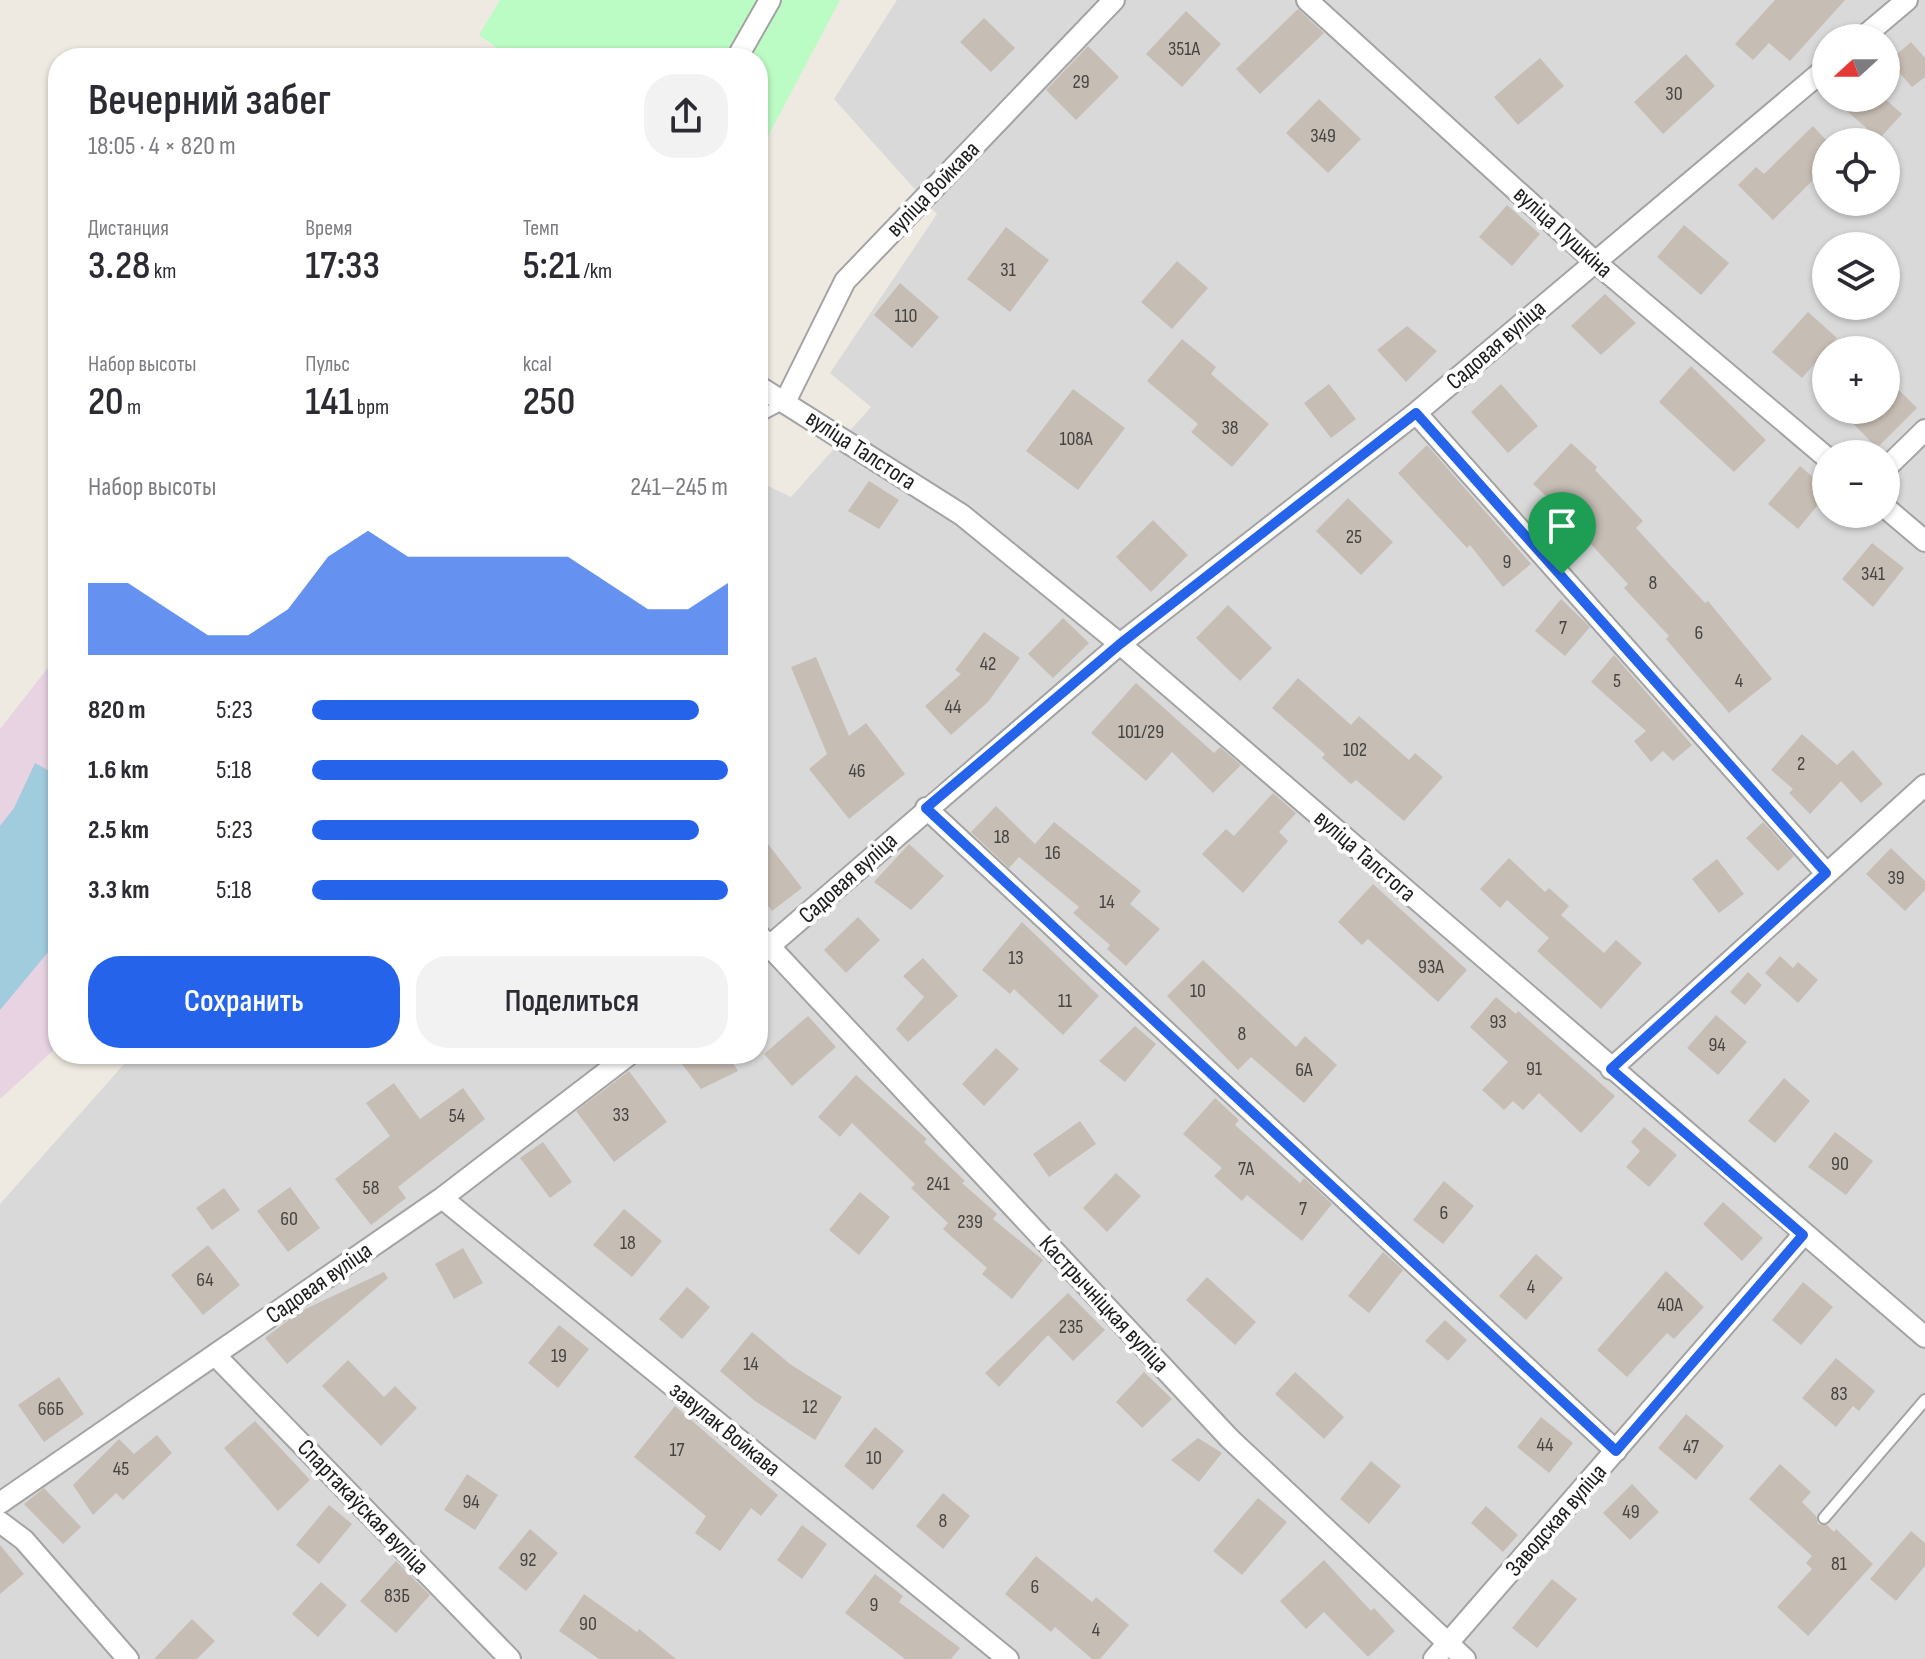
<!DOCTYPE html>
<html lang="ru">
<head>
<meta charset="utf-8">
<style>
	:root { --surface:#fff; --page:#f2f2f3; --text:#2b2b33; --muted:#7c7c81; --accent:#2563eb }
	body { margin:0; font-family:"Sofia Sans Condensed",sans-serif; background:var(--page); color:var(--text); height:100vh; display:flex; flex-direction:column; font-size:30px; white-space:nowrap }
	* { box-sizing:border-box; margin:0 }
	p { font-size:26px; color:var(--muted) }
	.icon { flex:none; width:44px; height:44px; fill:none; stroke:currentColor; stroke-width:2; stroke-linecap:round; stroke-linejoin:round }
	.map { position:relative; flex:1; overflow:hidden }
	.side { position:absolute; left:48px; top:48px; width:720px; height:1016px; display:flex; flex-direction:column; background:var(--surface); border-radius:32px; box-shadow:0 2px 6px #0004 }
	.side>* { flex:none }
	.needle { width:52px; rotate:249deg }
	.buttons { position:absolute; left:1812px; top:24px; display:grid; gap:16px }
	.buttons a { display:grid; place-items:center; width:88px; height:88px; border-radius:50%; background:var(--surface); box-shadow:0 2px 6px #0004; font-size:40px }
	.pin { position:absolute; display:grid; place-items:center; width:68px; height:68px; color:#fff; margin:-82px -34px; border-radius:50% 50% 50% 0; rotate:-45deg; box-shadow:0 0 8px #0007 }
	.pin .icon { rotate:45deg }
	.round { display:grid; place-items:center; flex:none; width:84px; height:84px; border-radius:32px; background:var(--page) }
	.summary { display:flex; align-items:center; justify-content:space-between; height:136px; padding:0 40px }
	h1 { font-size:44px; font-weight:600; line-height:60px }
	.figures { display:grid; grid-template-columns:repeat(3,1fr); gap:12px; height:136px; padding:8px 40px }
	.figures div { display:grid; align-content:center }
	.figures b { font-size:40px; font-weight:600 }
	.figures small { font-size:22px; font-weight:400 }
	.figures p { font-size:22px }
	.chart { height:224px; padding:16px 40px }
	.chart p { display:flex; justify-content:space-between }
	.chart svg { width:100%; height:144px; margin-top:8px; fill:var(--accent); opacity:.7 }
	.cta { display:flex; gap:16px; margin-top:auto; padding:16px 40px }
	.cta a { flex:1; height:92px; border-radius:32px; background:var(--accent); color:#fff; font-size:32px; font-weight:600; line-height:92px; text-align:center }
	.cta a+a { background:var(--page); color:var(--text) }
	ul { padding:0 40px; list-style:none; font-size:26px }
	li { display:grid; grid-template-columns:128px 96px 1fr; align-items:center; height:60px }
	li i { height:20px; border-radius:10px; background:var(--accent) }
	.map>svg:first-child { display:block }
	.residential { fill:#dad9d9; fill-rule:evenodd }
	.industrial { fill:#e7d3e2 }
	.park { fill:#bbfbc4 }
	.water { fill:#a0ccdd }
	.building { fill:#c6bdb4 }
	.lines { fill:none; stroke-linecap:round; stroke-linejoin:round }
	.service-casing { stroke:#a3a3a3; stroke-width:14 }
	.minor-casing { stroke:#a3a3a3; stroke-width:24 }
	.service { stroke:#fff; stroke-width:10 }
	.minor { stroke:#fff; stroke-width:20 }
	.route-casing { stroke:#fff; stroke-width:16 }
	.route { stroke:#2563eb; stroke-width:10 }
	.labels { text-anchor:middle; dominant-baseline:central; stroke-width:8; stroke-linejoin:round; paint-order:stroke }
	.number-label { font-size:20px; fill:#464442 }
	.street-label { font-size:24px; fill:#1c1c1c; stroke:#fff }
</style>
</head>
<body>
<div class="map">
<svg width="1925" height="1659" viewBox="0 0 1925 1659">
	<rect width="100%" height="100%" fill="#eeeae1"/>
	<path class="residential" d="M897,0H1925V1659H0V1204L133,1054H758V481L791,497L871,407L830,373L937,214L834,99ZM1826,38H1886V98H1826ZM1826,142H1886V202H1826ZM1826,246H1886V306H1826ZM1826,350H1886V410H1826ZM1826,454H1886V514H1826Z"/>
	<path class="industrial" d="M58,655V1046L0,1099V729Z"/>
	<path class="park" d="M500,0H840L758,155V58H511L479,35Z"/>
	<path class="water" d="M35,763L58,776V940L0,1010V826L14,808Z"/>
	<path class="building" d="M1775,0H1845L1790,61L1769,43L1753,60L1735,44Z
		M1298,9L1324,33L1260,94L1236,69Z
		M1186,11L1221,44L1182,87L1146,54Z
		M984,18L1015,48L991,72L960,42Z
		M1911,42L1925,58V77L1912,87L1889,61Z
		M1088,46L1119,77L1076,120L1046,90Z
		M1686,54L1715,86L1663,134L1634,102Z
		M1540,58L1564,86L1518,125L1494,97Z
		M1832,98H1884L1902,114L1879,139Z
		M1319,99L1361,139L1328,173L1286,133Z
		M1813,126L1826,140V194L1813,180L1773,220L1738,185L1756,167L1764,174Z
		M1507,205L1540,234L1512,266L1479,237Z
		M1684,225L1729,263L1701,295L1657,257Z
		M1006,227L1049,260L1010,312L967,279Z
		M1177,261L1208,288L1172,329L1141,302Z
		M900,283L939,317L912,348L874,315Z
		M1605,294L1636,323L1601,355L1571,326Z
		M1808,312L1837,338L1802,378L1772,352Z
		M1407,326L1437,351L1406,382L1377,350Z
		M1182,339L1216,367L1211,374L1269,424L1232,467L1191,432L1198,424L1147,381Z
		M1691,366L1766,440L1734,472L1659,402Z
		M1886,377L1917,408L1877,448L1840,410H1886Z
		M1329,384L1356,419L1331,438L1304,403Z
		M1501,384L1538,426L1508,453L1471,412Z
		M1073,389L1125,428L1078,490L1026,451Z
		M1571,443L1597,467L1595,470L1643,521L1636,528L1705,603L1708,601L1772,679L1729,713L1666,639L1669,636L1624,588L1628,584L1574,526L1576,524L1533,484Z
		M1427,445L1531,564L1503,587L1470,545L1467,548L1398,473Z
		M1800,466L1826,488V495L1798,529L1768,504Z
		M869,481L899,500L879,529L848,511Z
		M1348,498L1393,542L1361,575L1316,531Z
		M1153,520L1188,555L1151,592L1116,557Z
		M1872,543L1904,568L1873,607L1842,579Z
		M1561,599L1590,627L1565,656L1535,631Z
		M1228,605L1272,648L1240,681L1196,638Z
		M1063,618L1089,643L1053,678L1028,654Z
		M984,632L1020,658L988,702L951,735L925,706L961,674L955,670Z
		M1614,655L1692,745L1673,761L1663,751L1651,762L1634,741L1646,731L1591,682Z
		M816,657L849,736L866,723L905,774L849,819L809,769L827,754L791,667Z
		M1298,678L1351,725L1359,716L1409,760L1415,753L1443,777L1404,821L1356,780L1351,784L1322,758L1325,754L1272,708Z
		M1136,683L1214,753L1220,747L1241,765L1213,793L1172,752L1146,781L1091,733Z
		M1802,734L1837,765L1853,750L1883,784L1861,803L1841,781L1810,814L1789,793L1793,789L1771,770Z
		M1273,793L1296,813L1279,832L1288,841L1243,893L1202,854L1226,829L1234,836Z
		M996,806L1035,844L1054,822L1141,891L1130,904L1160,929L1126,966L1107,949L1110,945L1073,913L1079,907L1019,857L1009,868L971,832Z
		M1763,822L1794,856L1778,871L1746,838Z
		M758,831L802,888L772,911L758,893Z
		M909,844L944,876L911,910L874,882Z
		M1891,848L1925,881V890L1905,911L1866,874Z
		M1509,858L1545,892L1549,888L1569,906L1561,915L1604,953L1616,940L1642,963L1601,1009L1537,951L1549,938L1507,900L1500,908L1480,889Z
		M1717,859L1744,894L1719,913L1692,879Z
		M1373,884L1467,970L1438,1002L1368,939L1362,945L1338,922Z
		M858,917L880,940L846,973L824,950Z
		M1022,922L1099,996L1063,1035L1014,989L1010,994L982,970Z
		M1780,956L1793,968L1798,962L1818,980L1798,1003L1765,973Z
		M923,958L958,996L908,1042L896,1029L924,997L903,976Z
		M1203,960L1296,1047L1305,1036L1337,1065L1304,1103L1251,1057L1238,1070L1167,996Z
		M1748,972L1762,985L1745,1005L1730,992Z
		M1496,997L1516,1014L1518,1011L1615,1096L1581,1133L1539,1093L1523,1110L1513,1101L1504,1110L1482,1090L1508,1062L1470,1027Z
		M1716,1015L1747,1042L1718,1075L1687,1048Z
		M808,1016L836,1047L792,1086L764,1054Z
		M1135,1026L1156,1044L1125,1082L1099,1061Z
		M996,1048L1019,1069L984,1106L962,1084Z
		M690,1054H727L738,1071L701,1089L679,1060Z
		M629,1071L667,1122L614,1162L576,1111Z
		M856,1075L927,1139L924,1142L965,1181L962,1183L997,1214L993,1219L1043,1260L1012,1299L982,1274L987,1268L943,1229L948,1223L911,1188L915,1184L852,1123L840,1137L818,1117Z
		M1784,1078L1810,1101L1775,1143L1748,1121Z
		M394,1083L420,1119L463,1088L485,1119L398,1187L406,1198L371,1225L335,1179L390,1136L366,1103Z
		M1215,1098L1239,1120L1235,1125L1300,1183L1304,1178L1332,1204L1302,1241L1247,1195L1242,1201L1214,1176L1222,1168L1183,1134Z
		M1080,1121L1096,1144L1049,1177L1033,1154Z
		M1644,1127L1677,1155L1649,1187L1626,1167L1640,1151L1631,1142Z
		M1835,1132L1873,1161L1846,1195L1808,1167Z
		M543,1142L572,1182L550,1198L520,1158Z
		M1116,1173L1141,1196L1107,1232L1083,1208Z
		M1444,1181L1474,1206L1443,1244L1413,1220Z
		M290,1187L320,1228L288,1252L257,1211Z
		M224,1188L240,1210L212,1230L196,1208Z
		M860,1192L890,1217L859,1255L829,1230Z
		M1723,1202L1763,1238L1742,1261L1703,1224Z
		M624,1209L662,1241L632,1277L593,1245Z
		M208,1245L240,1285L203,1315L171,1275Z
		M463,1248L483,1283L454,1299L435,1264Z
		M1383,1252L1403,1270L1369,1313L1348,1296Z
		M1536,1254L1563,1278L1526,1320L1499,1296Z
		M1666,1271L1704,1307L1674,1339L1667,1333L1627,1377L1597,1350Z
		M384,1272L388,1278L287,1364L265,1338L299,1312Z
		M1207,1277L1256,1322L1235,1345L1186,1300Z
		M1803,1282L1833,1307L1801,1345L1772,1320Z
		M687,1287L710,1307L682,1339L659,1319Z
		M1068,1293L1105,1330L1073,1361L1048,1335L999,1387L985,1373Z
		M1445,1320L1467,1340L1448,1361L1425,1341Z
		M559,1325L589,1349L558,1388L528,1363Z
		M752,1332L790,1364L842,1397L815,1440L755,1401L720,1371Z
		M1836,1358L1875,1391L1859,1411L1853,1406L1836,1427L1802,1398Z
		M348,1360L384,1397L395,1386L417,1408L381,1446L322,1386Z
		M1144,1372L1172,1399L1142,1428L1116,1402Z
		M1295,1372L1344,1417L1324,1439L1275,1394Z
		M59,1377L84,1414L44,1442L18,1405Z
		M675,1406L778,1495L761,1516L751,1508L720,1551L695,1533L706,1516L634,1457Z
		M1686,1414L1724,1446L1696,1480L1658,1448Z
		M1541,1417L1573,1443L1549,1473L1517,1447Z
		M255,1421L310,1480L278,1511L224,1448Z
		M875,1427L904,1451L873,1490L844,1466Z
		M157,1435L172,1453L123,1500L116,1493L93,1515L73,1485L119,1439L134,1454Z
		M1198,1438L1222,1453L1199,1482L1171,1460Z
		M1371,1461L1401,1486L1369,1524L1340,1499Z
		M1780,1464L1811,1492L1802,1502L1816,1516L1818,1524L1827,1525L1834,1532L1836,1529L1873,1564L1808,1636L1777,1607L1812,1569L1806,1563L1812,1556L1749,1499Z
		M467,1474L498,1495L475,1530L444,1510Z
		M1632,1484L1659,1512L1630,1540L1603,1513Z
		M44,1488L81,1527L63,1544L24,1504Z
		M943,1493L970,1516L943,1549L916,1526Z
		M1258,1498L1287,1522L1242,1575L1213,1551Z
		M329,1505L352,1524L319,1564L296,1545Z
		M1486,1506L1518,1535L1503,1552L1471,1523Z
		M802,1525L827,1544L802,1579L777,1560Z
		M530,1529L558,1553L526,1591L498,1568Z
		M1911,1531L1925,1543V1566L1896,1601L1870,1579Z
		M0,1545L24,1574L0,1594Z
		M1036,1556L1092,1602L1096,1597L1129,1625L1100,1659H1092L1055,1627L1051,1632L1005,1594Z
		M1324,1560L1371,1611L1374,1608L1395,1631L1368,1657L1324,1612L1306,1629L1280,1601Z
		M396,1561L430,1595L396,1633L360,1601Z
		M875,1574L903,1596L899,1602L960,1648L951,1659H905L845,1613Z
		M1552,1579L1577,1599L1537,1648L1512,1628Z
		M321,1582L347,1605L318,1637L292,1614Z
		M584,1594L637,1632L639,1629L676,1659H599L559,1631Z
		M192,1619L215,1641L197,1659H154Z"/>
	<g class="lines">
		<defs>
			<path id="service" d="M758,417L784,403
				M1824,1518L1925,1400"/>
			<path id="minor" d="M1307,0L1594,261L1826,457
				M1862,38L1907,0
				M737,58L770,0
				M758,386L962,515L1120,644L1925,1337
				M785,402L845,281L1114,0
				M1416,413L1826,873
				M1886,468L1925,430
				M1886,508L1925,541
				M926,808L1616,1451
				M758,934L1230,1439L1465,1659
				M758,956L1120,644L1416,413L1826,68
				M1611,1069L1925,785
				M442,1198L1008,1659
				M215,1355L510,1659
				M0,1503L442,1198L630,1054
				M0,1522L24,1540L128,1659
				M1434,1659L1803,1235"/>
		</defs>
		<use href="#service" class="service-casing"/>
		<use href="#minor" class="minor-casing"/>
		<use href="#service" class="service"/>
		<use href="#minor" class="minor"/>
	</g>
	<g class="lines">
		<defs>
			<path id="route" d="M1416,413L1826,873L1611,1069L1803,1235L1616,1451L926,808L1120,644Z"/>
		</defs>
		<use href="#route" class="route-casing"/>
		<use href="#route" class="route"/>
	</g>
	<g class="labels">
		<g class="number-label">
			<text x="1184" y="49">351А</text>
			<text x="1081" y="82">29</text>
			<text x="1674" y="94">30</text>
			<text x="1323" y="136">349</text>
			<text x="1008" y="270">31</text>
			<text x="906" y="316">110</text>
			<text x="1230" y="428">38</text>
			<text x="1076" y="439">108А</text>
			<text x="1354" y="537">25</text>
			<text x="1507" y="562">9</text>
			<text x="1873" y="574">341</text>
			<text x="1653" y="583">8</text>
			<text x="1563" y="628">7</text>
			<text x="1699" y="633">6</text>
			<text x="988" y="664">42</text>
			<text x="1617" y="681">5</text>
			<text x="1739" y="681">4</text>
			<text x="953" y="707">44</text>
			<text x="1141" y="732">101/29</text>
			<text x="1355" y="750">102</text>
			<text x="1801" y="764">2</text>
			<text x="857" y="771">46</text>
			<text x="1002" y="837">18</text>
			<text x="1053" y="853">16</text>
			<text x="1896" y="878">39</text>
			<text x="1107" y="902">14</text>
			<text x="1016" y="958">13</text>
			<text x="1431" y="967">93А</text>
			<text x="1198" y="991">10</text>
			<text x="1065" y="1001">11</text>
			<text x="1498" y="1022">93</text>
			<text x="1242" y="1034">8</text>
			<text x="1717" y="1045">94</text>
			<text x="1534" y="1069">91</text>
			<text x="1304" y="1070">6А</text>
			<text x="621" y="1115">33</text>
			<text x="457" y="1116">54</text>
			<text x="1840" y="1164">90</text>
			<text x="1246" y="1169">7А</text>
			<text x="938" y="1184">241</text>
			<text x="371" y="1188">58</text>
			<text x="1303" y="1209">7</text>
			<text x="1444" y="1213">6</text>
			<text x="289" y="1219">60</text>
			<text x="970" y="1222">239</text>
			<text x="628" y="1243">18</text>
			<text x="205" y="1280">64</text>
			<text x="1531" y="1287">4</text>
			<text x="1670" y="1305">40А</text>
			<text x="1071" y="1327">235</text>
			<text x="559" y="1356">19</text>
			<text x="751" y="1364">14</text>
			<text x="1839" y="1394">83</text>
			<text x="810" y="1407">12</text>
			<text x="51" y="1409">66Б</text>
			<text x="1545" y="1445">44</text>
			<text x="1691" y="1447">47</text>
			<text x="677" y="1450">17</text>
			<text x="874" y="1458">10</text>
			<text x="121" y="1469">45</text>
			<text x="471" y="1502">94</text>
			<text x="1631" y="1512">49</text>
			<text x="943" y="1521">8</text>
			<text x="528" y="1560">92</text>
			<text x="1839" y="1564">81</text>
			<text x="1035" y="1587">6</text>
			<text x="397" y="1596">83Б</text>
			<text x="874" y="1605">9</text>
			<text x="588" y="1624">90</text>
			<text x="1096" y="1630">4</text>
		</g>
		<g class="street-label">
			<text transform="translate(933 189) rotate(-46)">вуліца Войкава</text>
			<text transform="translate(1563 232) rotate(42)">вуліца Пушкіна</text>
			<text transform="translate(1496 345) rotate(-41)">Садовая вуліца</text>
			<text transform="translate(861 450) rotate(33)">вуліца Талстога</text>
			<text transform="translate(1365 856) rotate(41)">вуліца Талстога</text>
			<text transform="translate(848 878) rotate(-42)">Садовая вуліца</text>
			<text transform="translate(319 1283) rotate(-35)">Садовая вуліца</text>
			<text transform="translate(1104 1304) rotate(47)">Кастрычніцкая вуліца</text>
			<text transform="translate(725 1429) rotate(39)">завулак Войкава</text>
			<text transform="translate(363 1507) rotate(46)">Спартакаўская вуліца</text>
			<text transform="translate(1556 1520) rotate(-49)">Заводская вуліца</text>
		</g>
	</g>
</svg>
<div class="buttons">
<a><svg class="needle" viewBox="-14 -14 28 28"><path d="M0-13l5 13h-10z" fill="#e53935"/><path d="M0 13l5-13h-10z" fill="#7c7c81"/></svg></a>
<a><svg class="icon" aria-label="locate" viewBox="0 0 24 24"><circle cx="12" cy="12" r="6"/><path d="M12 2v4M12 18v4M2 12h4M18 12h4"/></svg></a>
<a><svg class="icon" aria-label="layers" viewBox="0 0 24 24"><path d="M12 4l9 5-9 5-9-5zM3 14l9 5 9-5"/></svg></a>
<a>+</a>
<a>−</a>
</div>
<div class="pin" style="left:1562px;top:574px;background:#1e9e55"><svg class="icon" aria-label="arrive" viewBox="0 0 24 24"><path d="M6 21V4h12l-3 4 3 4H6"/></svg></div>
<section class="side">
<div class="summary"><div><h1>Вечерний забег</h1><p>18:05 · 4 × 820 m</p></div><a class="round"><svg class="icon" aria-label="share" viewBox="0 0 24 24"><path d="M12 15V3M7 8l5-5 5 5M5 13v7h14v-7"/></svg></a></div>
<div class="figures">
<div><p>Дистанция</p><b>3.28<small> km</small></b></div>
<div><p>Время</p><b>17:33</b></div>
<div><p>Темп</p><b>5:21<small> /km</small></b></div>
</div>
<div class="figures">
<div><p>Набор высоты</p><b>20<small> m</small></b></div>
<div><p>Пульс</p><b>141<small> bpm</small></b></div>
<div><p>kcal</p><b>250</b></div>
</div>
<div class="chart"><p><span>Набор высоты</span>241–245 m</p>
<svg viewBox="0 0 160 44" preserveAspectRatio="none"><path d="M0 44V22L10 22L20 30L30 38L40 38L50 30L60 14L70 6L80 14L90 14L100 14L110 14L120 14L130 22L140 30L150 30L160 22V44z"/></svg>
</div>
<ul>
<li><b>820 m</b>5:23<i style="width:93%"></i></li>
<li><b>1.6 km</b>5:18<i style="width:100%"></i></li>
<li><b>2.5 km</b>5:23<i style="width:93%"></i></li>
<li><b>3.3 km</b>5:18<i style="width:100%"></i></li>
</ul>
<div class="cta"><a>Сохранить</a><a>Поделиться</a></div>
</section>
</div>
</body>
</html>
